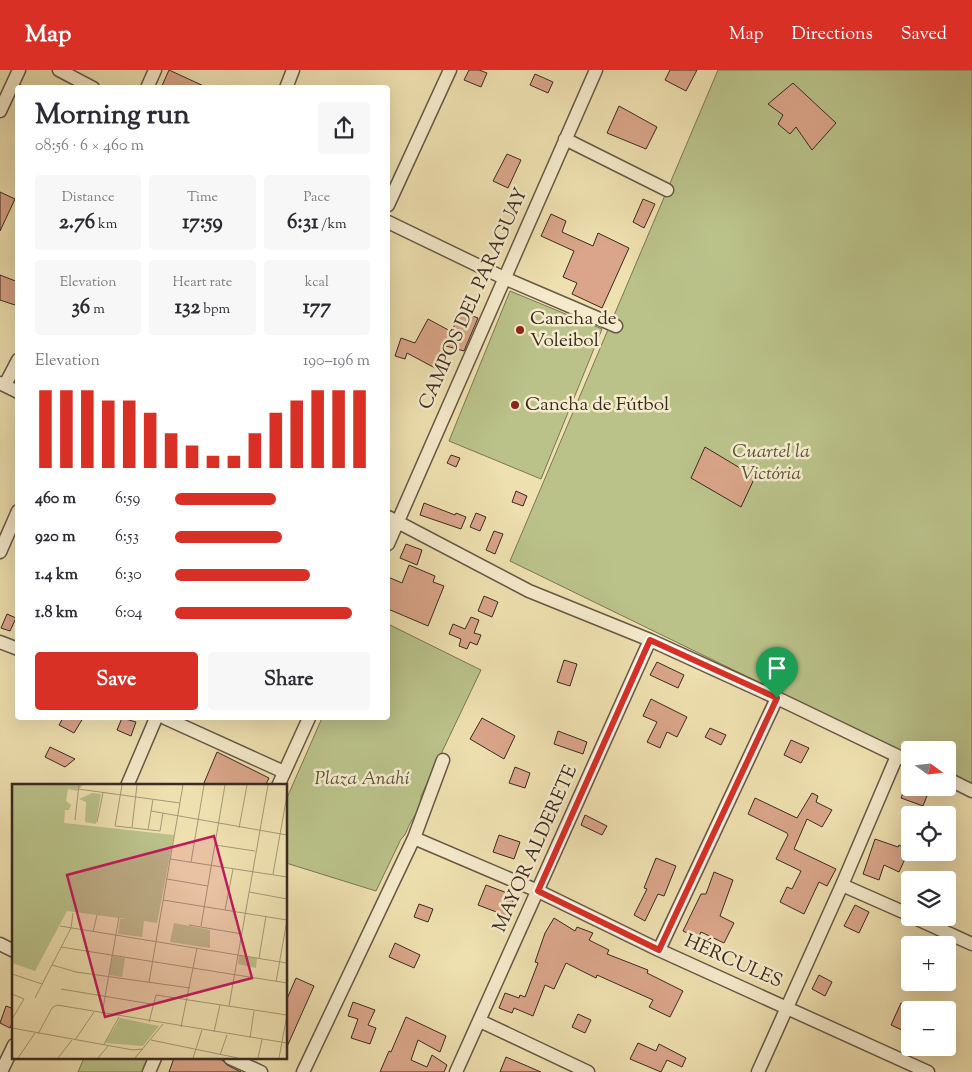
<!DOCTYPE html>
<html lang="en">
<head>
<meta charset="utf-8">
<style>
	:root { --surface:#fff; --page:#f7f7f7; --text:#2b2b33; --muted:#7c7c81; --accent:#d93025 }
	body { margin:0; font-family:"Sorts Mill Goudy",serif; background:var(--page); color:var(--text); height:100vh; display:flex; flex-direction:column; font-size:19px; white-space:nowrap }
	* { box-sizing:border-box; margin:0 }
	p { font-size:16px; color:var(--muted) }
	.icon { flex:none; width:28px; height:28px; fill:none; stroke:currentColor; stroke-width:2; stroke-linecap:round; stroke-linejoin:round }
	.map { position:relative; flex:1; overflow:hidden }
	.panel { position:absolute; left:15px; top:15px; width:375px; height:635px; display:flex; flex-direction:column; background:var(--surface); border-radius:5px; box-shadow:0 5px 20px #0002 }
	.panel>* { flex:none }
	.needle { width:32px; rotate:105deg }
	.fabs { position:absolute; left:901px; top:671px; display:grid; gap:10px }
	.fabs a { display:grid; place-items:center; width:55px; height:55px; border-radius:5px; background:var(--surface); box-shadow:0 5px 20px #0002; font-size:25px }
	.pin { position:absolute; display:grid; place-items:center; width:42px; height:42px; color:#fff; margin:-51px -21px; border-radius:50% 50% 50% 0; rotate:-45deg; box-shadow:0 0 5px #0007 }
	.pin .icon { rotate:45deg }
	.round { display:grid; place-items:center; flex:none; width:52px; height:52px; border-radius:5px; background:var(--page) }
	.summary { display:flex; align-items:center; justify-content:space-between; height:85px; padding:0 20px }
	h1 { font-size:28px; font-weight:800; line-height:38px }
	.metrics { display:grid; grid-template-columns:repeat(3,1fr); gap:8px; height:85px; padding:5px 20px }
	.metrics div { display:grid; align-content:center; border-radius:5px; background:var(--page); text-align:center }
	.metrics b { font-size:21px; font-weight:800 }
	.metrics small { font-size:14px; font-weight:400 }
	.metrics p { font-size:14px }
	.chart { height:140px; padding:10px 20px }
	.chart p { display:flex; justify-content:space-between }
	.chart svg { width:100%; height:90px; margin-top:5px; stroke:var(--accent); stroke-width:6 }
	.action { display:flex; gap:10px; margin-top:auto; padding:10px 20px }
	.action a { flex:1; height:58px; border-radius:5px; background:var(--accent); color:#fff; font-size:20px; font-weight:800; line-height:58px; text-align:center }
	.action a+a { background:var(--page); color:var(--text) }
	ul { padding:0 20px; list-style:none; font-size:16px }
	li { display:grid; grid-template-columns:80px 60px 1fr; align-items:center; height:38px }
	li i { height:12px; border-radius:6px; background:var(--accent) }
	header { display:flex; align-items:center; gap:30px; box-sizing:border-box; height:70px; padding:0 25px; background:var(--accent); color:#fff }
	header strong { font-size:24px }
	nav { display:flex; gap:28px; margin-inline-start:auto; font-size:18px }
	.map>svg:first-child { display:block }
	.green { fill:#bac28a; stroke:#7a7656 }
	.building { fill:#daa58a; stroke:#392b22 }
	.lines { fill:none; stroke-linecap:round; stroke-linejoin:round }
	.minor-casing { stroke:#665846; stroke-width:15 }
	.minor { stroke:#f5ebcc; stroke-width:12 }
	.route-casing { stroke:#fff; stroke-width:10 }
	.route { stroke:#d93025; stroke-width:6 }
	.poi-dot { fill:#8f2418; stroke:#f5ebcc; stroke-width:2 }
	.labels { text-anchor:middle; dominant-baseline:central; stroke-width:5; stroke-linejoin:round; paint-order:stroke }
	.street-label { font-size:19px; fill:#392b22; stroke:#f5ebcc }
	.poi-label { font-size:19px; fill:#392b22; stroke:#f5ebcc; text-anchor:start }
	.park-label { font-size:19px; font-style:italic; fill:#59513c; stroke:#f5ebcc }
	.inset-road { fill:none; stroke:#a69877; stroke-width:1 }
	.view { fill:#c2185b; fill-opacity:0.15; stroke:#c2185b; stroke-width:2.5 }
	.inset-edge { fill:none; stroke:#392b22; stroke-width:2.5 }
</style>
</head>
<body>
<header>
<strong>Map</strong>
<nav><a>Map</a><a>Directions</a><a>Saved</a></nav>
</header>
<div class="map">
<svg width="972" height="1002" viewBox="0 0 972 1002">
	<rect width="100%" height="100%" fill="#efe0b0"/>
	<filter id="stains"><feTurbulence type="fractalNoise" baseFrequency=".004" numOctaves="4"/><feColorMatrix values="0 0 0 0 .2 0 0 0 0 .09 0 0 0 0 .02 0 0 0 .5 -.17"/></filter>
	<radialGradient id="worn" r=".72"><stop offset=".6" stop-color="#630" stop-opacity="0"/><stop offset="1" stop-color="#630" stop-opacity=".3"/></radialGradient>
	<path class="green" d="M718,0H972V716L948,704V680H910V686L510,491Z
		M510,221L602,259L541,409L449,371Z
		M388,554L481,600L421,726C422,738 416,742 411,752C407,758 407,764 401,769L376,821L286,793V730L322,648H388Z
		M84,988H151L145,1002H78Z"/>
	<path class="building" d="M169,0L208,18H161Z
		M469,0H479L487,3L481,17L464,10Z
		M670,0H697L686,21L665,10Z
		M535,4L553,12L548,23L530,15Z
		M793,13L836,53L812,80L796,57L790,64L778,54L783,45L768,34Z
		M619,36L657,57L646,79L607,63Z
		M507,84L521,90L508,118L493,111Z
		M0,122L15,129L0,161Z
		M643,129L655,134L644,158L633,152Z
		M551,144L566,151L562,162L593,176L598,163L629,178L602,238L572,224L577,213L563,207L574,181L541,166Z
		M0,205L18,212V236L0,230Z
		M459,241L478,248L464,281L446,276L435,298L407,283L405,289L395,286L401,268L415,273L428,249L452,262Z
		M705,377L755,407L741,437L691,408Z
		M451,385L460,388L456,397L447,393Z
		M516,421L527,426L523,436L512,432Z
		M424,433L455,445L456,443L466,447L461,459L420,445Z
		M476,443L486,447L480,461L470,457Z
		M494,461L503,464L495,484L486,480Z
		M406,474L422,480L417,495L400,488Z
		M409,495L435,506L433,512L444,516L428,556L388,539V507L402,513Z
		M484,526L498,532L492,547L478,541Z
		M7,544L16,548L10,561L1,558Z
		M471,547L479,550L474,563L481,565L477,575L470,572L467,579L459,576L461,569L449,564L453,554L465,559Z
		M564,590L577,594L570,616L557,612Z
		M657,592L684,605L678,618L650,605Z
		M651,629L687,647L677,667L667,662L660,678L647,672L657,652L643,646Z
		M63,648H83L74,663L59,655Z
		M122,648L136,652L131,666L117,660Z
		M482,648L515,666L504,689L470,669Z
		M710,658L726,665L721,675L705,667Z
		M558,661L587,672L583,684L554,674Z
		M791,670L809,678L801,693L784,685Z
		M50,677L75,689L65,697L45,687Z
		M217,682L269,708L265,716H210L204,713Z
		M515,697L530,703L525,718L509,713Z
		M905,718H930L923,736L901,728Z
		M812,723L818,726L816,732L832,740L822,757L807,749L794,779L836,799L827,816L819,812L804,844L780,832L787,817L792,819L801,801L776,789L788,765L787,763L748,744L755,728L797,748Z
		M585,745L607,756L602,765L581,755Z
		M499,765L520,772L514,789L493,782Z
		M875,769L898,777L899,775L909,780L899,802L884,795L879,810L863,804Z
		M656,788L676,796L664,826L658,824L645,851L634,845L647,819L644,818Z
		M714,802L733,810L720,846L734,853L724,873L701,862L698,868L683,861L701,824H706Z
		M486,815L515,826L507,846L478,835Z
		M419,834L433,839L428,852L414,847Z
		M855,835L869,842L859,863L844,856Z
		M554,848L575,861L577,857L593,863L589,870L609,880L607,884L648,900L647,903L683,921L670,947L649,937L653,930L597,905L596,908L566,893L554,919L545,915L533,946L514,938L512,943L499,938L505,923L519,928L520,925L525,927L538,893L535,892L545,863Z
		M395,873L420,885L414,898L389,887Z
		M819,905L832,912L825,926L812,919Z
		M296,908L314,916L286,979V931Z
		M353,932L375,940L368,955L376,958L370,974L351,968L358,949L348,946Z
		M901,933L912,938L902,960L891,955Z
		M6,936L14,939V949L10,958L0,953Z
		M578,944L591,950L585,963L572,957Z
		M406,947L446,966L440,982L418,970L411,990L427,997L432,985L447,995L444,1002H380L389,981L391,982Z
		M638,973L656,981L659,974L686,988L682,997L667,990L661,1002L630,989Z
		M506,987L541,1002H500Z
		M174,988H217L222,990L227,995L241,1002H169Z"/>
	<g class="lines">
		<defs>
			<path id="minor" d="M59,0L93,18
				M147,18L155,0
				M286,18L293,0
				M0,41L19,0
				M565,69L667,120
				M388,135L450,0
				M388,152L504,208L616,256
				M0,313L18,322
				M5,315L18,290
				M388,447L529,521L650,570L777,628L910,692
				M388,474L596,0
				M0,482L18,441
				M0,572L18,579
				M165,648L284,702
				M948,709L972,721
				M127,716L156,648
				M278,716L309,648
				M414,768L538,821L659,880L928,1002
				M842,815L910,845
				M915,848L972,874
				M0,874L14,881
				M659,880L777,628
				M480,951L588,1002
				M230,988L261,1002
				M1,1002L14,975
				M149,1002L155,988
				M303,1002L414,768L443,690
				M456,1002L650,570
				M758,1002L842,815L897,686"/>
		</defs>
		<use href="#minor" class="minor-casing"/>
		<use href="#minor" class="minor"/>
	</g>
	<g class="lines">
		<defs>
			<path id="route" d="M650,570L777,628L659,880L538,821Z"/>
		</defs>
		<use href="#route" class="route-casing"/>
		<use href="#route" class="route"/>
	</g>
	<g class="poi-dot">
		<circle cx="520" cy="260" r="5"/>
		<circle cx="515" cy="335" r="5"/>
	</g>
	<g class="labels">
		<g class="street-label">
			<text transform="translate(474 229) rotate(-66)">CAMPOS DEL PARAGUAY</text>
			<text transform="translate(536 779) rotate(-66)">MAYOR ALDERETE</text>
			<text transform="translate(733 892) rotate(24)">HÉRCULES</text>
		</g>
		<g class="poi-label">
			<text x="530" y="249">Cancha de<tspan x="530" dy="22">Voleibol</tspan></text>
			<text x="525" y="335">Cancha de Fútbol</text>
		</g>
		<g class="park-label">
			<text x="771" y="382">Cuartel la<tspan x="771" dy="22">Victória</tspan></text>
			<text x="362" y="709">Plaza Anahí</text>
		</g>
	</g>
	<g transform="translate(12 714)">
		<rect width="275" height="275" fill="#efe0b0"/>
		<path d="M0,1H71L65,7L56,5L54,17L59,21L57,26H53L52,39L162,51L145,139L132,137L130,153L106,150L108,135H114L55,127L23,187L0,179ZM80,9L89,10L84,40L73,38L74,18L67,15ZM162,139L198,146V164L158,158ZM227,171L245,174L244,184L226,180ZM101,172L113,174L110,193L97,191ZM108,234L147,242L131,262L93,259Z" fill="#bac28a"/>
		<path class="inset-road" d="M110,1L103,42L148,47L151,29M66,5L168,19M139,27L275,51M63,36L67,1M85,38L91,9M120,43L125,1M227,44L235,1M136,46L141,15M203,61L243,67M158,75L275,93M179,78L192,1M261,90L275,11M155,95L196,102M237,108L275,115M151,116L275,136M213,126L221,85M177,141L230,150M48,142L275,179M189,142L213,1M81,148L85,131M49,163L275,199M247,174L254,132M40,181L64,188L178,204M0,190L30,200M137,198L171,1M264,198L275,136M49,205L139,220M0,210L12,215L0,235M23,214L59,144L61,129M217,222L256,1M90,230L107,133M137,238L144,211L275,231L267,274M169,243L185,164M0,244L121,266L131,265M202,248L208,221M26,250L40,224L45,221L275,259M238,254L242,227M63,256L82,228M139,256L226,274M92,260L107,233M208,271L215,251M6,274L23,249M46,274L60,256M86,274L97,261M123,274L151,240M181,274L190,246M246,274L250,255"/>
		<path class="view" d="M202,52L240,194L93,233L55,91Z"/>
		<rect width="275" height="275" class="inset-edge"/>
	</g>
	<rect width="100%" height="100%" filter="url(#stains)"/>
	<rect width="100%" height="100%" fill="url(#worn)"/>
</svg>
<div class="fabs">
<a><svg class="needle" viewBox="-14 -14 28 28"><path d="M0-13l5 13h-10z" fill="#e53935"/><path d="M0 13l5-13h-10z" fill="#7c7c81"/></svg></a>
<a><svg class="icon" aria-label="locate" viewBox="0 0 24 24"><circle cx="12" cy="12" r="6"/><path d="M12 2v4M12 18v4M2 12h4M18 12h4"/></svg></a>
<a><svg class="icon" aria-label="layers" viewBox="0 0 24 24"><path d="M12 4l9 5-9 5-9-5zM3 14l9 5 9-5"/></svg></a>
<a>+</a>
<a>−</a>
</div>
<div class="pin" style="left:777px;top:628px;background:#1e9e55"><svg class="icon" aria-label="arrive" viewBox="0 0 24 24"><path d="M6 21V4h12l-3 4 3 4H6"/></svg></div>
<section class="panel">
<div class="summary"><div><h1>Morning run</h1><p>08:56 · 6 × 460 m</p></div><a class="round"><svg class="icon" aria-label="share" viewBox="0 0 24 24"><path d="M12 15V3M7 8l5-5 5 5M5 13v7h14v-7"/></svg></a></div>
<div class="metrics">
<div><p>Distance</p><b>2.76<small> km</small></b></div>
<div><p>Time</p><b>17:59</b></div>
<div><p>Pace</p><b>6:31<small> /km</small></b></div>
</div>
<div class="metrics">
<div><p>Elevation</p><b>36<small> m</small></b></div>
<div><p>Heart rate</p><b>132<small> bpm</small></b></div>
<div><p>kcal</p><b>177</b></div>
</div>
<div class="chart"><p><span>Elevation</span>190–196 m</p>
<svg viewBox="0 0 160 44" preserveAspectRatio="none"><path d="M5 44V6M15 44V6M25 44V6M35 44V11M45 44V11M55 44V17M65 44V27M75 44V33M85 44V38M95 44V38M105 44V27M115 44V17M125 44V11M135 44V6M145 44V6M155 44V6"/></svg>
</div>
<ul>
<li><b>460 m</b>6:59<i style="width:52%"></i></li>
<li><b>920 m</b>6:53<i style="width:55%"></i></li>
<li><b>1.4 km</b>6:30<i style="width:69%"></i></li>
<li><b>1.8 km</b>6:04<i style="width:91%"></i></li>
</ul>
<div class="action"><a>Save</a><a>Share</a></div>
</section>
</div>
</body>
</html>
